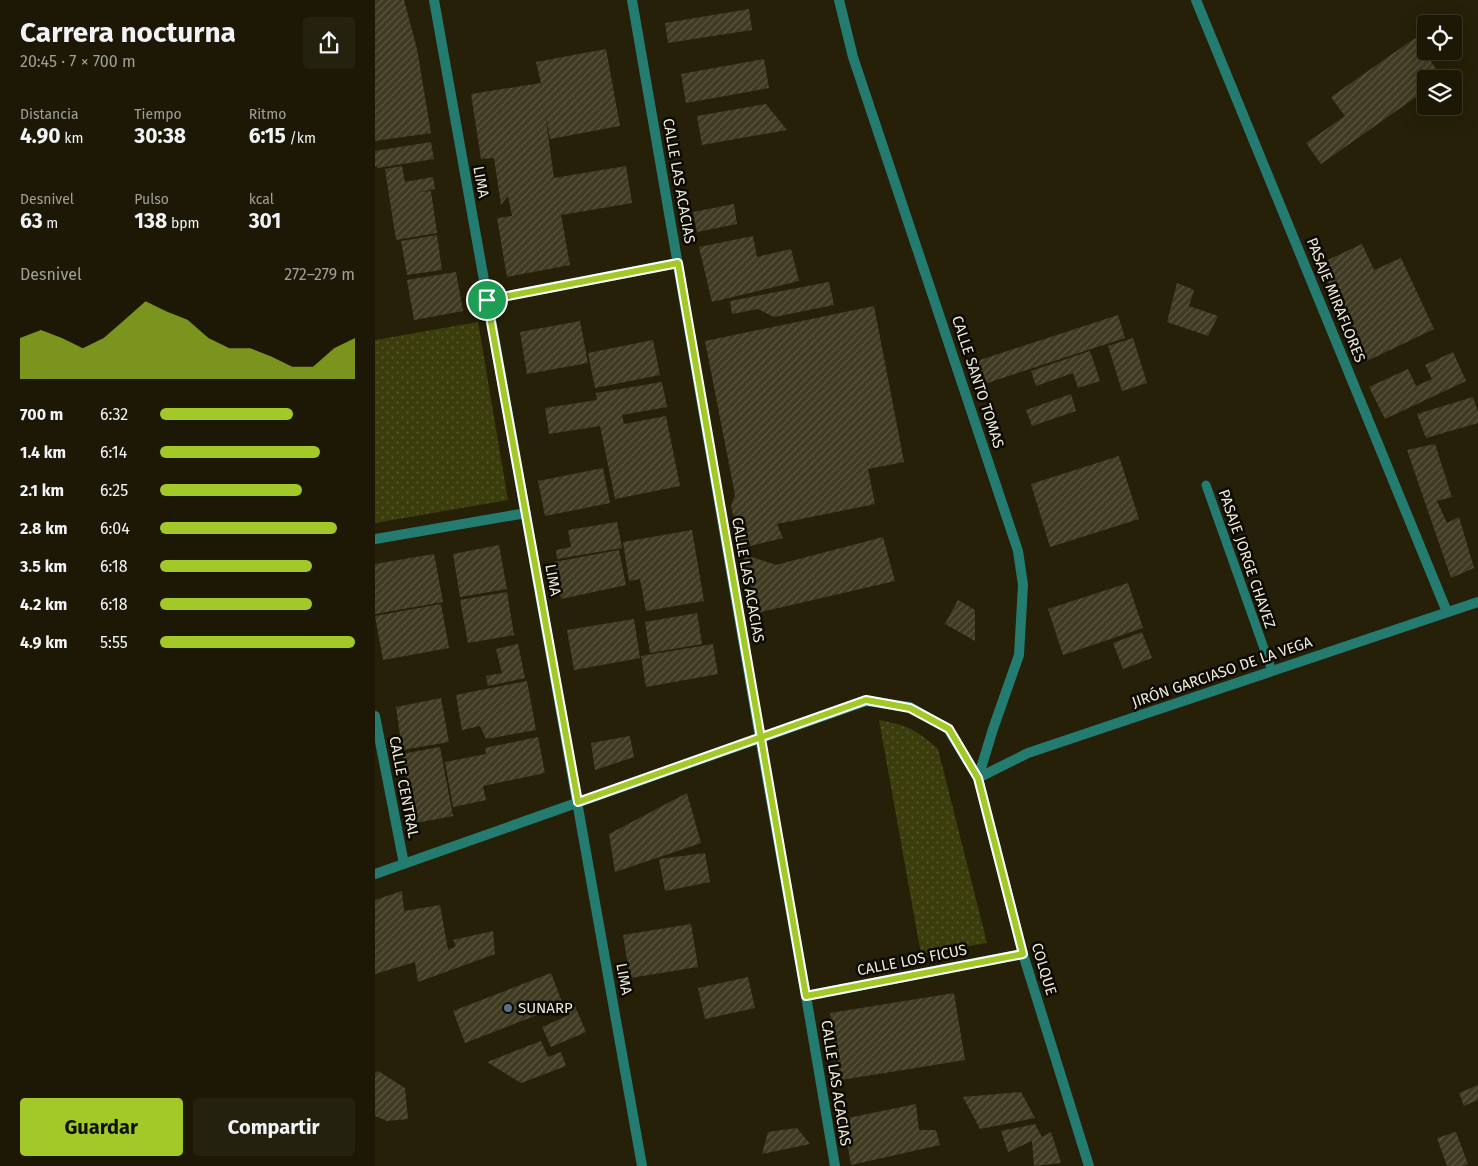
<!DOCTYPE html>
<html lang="es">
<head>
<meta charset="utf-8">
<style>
	:root { --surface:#1c1805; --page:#25210f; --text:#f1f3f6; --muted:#a0a09a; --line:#3a3727; --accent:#a2c928 }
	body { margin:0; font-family:"Fira Sans",sans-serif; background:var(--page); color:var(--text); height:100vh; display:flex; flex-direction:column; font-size:19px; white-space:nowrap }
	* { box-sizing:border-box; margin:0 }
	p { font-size:16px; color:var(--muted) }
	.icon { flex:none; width:28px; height:28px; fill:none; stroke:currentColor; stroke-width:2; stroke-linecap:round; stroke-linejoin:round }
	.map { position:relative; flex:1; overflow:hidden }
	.sheet { display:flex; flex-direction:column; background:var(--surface); width:375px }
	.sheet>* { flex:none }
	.buttons { position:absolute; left:1042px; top:15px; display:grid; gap:10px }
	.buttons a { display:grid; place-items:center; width:45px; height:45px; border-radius:5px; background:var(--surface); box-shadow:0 5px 20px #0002,0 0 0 1px var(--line); font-size:25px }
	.pin { position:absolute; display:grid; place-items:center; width:42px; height:42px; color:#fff; margin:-21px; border:2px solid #fff; border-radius:50%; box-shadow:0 1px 5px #0007 }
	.round { display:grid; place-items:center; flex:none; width:52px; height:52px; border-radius:5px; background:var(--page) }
	.head { display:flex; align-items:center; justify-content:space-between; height:85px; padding:0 20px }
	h1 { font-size:28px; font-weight:700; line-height:38px }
	.stats { display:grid; grid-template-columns:repeat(3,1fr); gap:8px; height:85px; padding:5px 20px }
	.stats div { display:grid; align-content:center }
	.stats b { font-size:21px; font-weight:700 }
	.stats small { font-size:14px; font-weight:400 }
	.stats p { font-size:14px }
	.chart { height:140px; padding:10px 20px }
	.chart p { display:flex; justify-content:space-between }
	.chart svg { width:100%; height:90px; margin-top:5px; fill:var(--accent); opacity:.7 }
	.primary-button { display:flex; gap:10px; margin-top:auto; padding:10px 20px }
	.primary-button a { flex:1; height:58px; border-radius:5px; background:var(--accent); color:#111; font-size:20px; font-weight:700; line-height:58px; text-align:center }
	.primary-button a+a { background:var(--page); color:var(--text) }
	ul { padding:0 20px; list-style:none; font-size:16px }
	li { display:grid; grid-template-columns:80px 60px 1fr; align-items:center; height:38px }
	li i { height:12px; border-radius:6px; background:var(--accent) }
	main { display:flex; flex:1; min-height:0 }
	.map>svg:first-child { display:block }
	.park { fill:url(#park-dots) }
	.building { fill:url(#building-hatch) }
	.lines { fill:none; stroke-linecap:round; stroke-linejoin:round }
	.lane { stroke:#247c71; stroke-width:9 }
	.street { stroke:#247c71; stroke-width:10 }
	.route-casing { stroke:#fff; stroke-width:10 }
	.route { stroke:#a2c928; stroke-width:6 }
	.service-dot { fill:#5c6f8a; stroke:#0c0a02; stroke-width:2 }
	.labels { text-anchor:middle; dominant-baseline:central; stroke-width:5; stroke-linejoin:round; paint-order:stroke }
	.street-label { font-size:15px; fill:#edeadb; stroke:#0c0a02 }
	.poi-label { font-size:15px; fill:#edeadb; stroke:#0c0a02; text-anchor:start }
</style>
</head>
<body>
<main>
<section class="sheet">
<div class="head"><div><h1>Carrera nocturna</h1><p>20:45 · 7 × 700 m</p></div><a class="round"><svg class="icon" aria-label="share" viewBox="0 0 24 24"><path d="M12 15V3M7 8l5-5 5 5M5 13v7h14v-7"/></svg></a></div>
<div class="stats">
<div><p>Distancia</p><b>4.90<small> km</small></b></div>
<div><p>Tiempo</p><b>30:38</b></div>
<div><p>Ritmo</p><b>6:15<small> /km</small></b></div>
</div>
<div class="stats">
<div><p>Desnivel</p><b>63<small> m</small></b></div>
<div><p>Pulso</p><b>138<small> bpm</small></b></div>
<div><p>kcal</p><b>301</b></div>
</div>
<div class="chart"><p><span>Desnivel</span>272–279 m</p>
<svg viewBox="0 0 160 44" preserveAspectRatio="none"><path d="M0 44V24L10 20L20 24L30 29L40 24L50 15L60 6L70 11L80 15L90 24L100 29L110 29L120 33L130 38L140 38L150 29L160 24V44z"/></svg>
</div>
<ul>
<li><b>700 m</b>6:32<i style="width:68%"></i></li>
<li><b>1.4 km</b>6:14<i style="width:82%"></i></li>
<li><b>2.1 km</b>6:25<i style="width:73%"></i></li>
<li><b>2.8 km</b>6:04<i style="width:91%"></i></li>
<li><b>3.5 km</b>6:18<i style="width:78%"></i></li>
<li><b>4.2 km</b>6:18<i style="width:78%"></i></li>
<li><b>4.9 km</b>5:55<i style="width:100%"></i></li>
</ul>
<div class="primary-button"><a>Guardar</a><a>Compartir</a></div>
</section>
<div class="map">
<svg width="1103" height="1166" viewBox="0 0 1103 1166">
	<defs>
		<pattern id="park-dots" width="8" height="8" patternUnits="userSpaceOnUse" patternTransform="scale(1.25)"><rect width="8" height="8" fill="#3c3d0c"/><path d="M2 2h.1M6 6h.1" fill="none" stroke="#58592f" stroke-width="1.8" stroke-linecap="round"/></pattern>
		<pattern id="building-hatch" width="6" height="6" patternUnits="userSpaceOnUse" patternTransform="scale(1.25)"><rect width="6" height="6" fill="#3f3a21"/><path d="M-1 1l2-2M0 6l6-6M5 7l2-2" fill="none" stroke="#5b5741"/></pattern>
	</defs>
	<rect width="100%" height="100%" fill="#252007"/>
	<path class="park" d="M103,322L133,500L0,523V340Z
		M504,720C532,725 542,730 563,749L612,943L546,954Z"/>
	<path class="building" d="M0,0H29L42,49L56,133L0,141Z
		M374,9L377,30L293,43L290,23Z
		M1040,38L1068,79H1051V90L946,164L931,143L970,116L956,97Z
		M231,49L245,126L175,139L170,113L179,178L251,166L257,203L186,215L195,265L132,277L122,218L137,216L133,196L126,205L119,158L106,159L96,94L166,83L161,62Z
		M389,59L394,88L311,103L306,74Z
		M391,104L412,130L327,145L322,116Z
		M56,142L59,159L2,168V166L0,167V151Z
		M27,166L30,182L58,177L60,189L43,192L56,191L62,233L21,240L10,169Z
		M359,204L362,224L322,232L318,212Z
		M62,235L67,270L32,275L26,241Z
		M378,236L382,257L416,249L424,281L337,302L324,247Z
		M987,244L999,270L1026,258L1059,329L990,362L944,264Z
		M81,272L88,311L39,320L32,280Z
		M454,282L459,305L399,317L383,309L357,314L355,301Z
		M802,283L819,290L814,306L843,316L833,336L792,322Z
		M499,306L529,462L493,469L500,504L402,524L408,538L366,548L356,506L360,495L330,341Z
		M743,315L750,338L609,384L602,361Z
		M205,321L213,363L152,374L145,332Z
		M758,338L772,383L747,391L733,346Z
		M278,340L285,375L220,388L213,353Z
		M715,351L725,381L703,388L698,373L661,386L656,371Z
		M1078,352L1091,381L1010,419L994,387L1033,369L1041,386L1057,379L1050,365Z
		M287,382L292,407L247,415L249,424L291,416L305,486L240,499L225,426L174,434L170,408L222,400L221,393Z
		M696,394L701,411L657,426L651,410Z
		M1098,397L1103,412V423L1051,438L1042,414Z
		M1060,444L1077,497L1062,501L1072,523L1084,517L1099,568L1076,578L1032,450Z
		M744,456L764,519L675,547L656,484Z
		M228,468L235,503L170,516L163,481Z
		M242,522L247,548L182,559L181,550L196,547L193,530Z
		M317,530L329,601L271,611L265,579L254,581L248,542Z
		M508,537L520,581L382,613L368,554L401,565Z
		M124,545L132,589L85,597L78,554Z
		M244,550L251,585L186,599L179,562Z
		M59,554L68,602L0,614V564Z
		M753,583L768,628L688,655L673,609Z
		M132,592L139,635L93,643L85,600Z
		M583,600L600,610V641L570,624Z
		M66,604L74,648L8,660L0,616Z
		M322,613L327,644L275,653L270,622Z
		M259,619L265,658L199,670L192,630Z
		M767,632L777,658L748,669L738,643Z
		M143,644L150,678L113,686L111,676L127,673L121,649Z
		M338,644L343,674L271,687L266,656Z
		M152,681L161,730L111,739L105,726L87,730L81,695Z
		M66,698L74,742L27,750L21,707Z
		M255,736L259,757L220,770L216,743Z
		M163,737L170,773L108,786L111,800L78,807L70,762L111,754L110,748Z
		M65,747L78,816L41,823L27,754Z
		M312,793L326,843L240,872L234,834Z
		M330,853L335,882L290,891L284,859Z
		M27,891L29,911L65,905L73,950L81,946L78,940L118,931L120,954L43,982L40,962L0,974V900Z
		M316,924L323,967L255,978L248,935Z
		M176,973L188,1005L90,1043L78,1011Z
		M373,977L380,1008L330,1019L323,988Z
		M579,993L590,1060L466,1080L455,1013Z
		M200,1006L211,1032L176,1047L167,1027L192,1016L190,1011Z
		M166,1041L173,1057L186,1052L191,1066L146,1083L112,1062Z
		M3,1071L30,1088L33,1119L12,1121L0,1116V1073Z
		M1103,1085V1100L1089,1106L1084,1093Z
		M646,1092L660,1118L605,1129L588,1097Z
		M541,1104L544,1130H561L565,1145L476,1165L468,1119Z
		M660,1124L667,1137L676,1132L686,1163L659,1166L657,1141L633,1152L626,1131Z
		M422,1128L435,1144L387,1154L393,1132Z
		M1081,1132L1093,1164L1088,1166H1072L1062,1138Z"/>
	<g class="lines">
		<path class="lane" d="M831,485L897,671"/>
		<path class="street" d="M59,0L267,1166
			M257,0L385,738L431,996L460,1166
			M464,0L478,57L643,551L648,585L644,655L618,729L603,778
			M821,0L1072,612
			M112,300L303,263
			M0,539L151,513
			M0,716L29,864
			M603,778L653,753L1103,602
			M0,874L491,701L535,707L573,729L603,778L648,954L714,1166
			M431,996L648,954"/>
	</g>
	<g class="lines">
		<defs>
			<path id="route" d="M112,300L203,802L491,700L535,708L574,729L603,778L648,954L431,996L303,263L112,300"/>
		</defs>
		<use href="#route" class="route-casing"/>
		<use href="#route" class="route"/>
	</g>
	<circle class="service-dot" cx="133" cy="1008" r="5"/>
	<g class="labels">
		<g class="street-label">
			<text transform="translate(304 181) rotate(80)">CALLE LAS ACACIAS</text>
			<text transform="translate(106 182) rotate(80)">LIMA</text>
			<text transform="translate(961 300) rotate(68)">PASAJE MIRAFLORES</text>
			<text transform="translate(603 382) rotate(72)">CALLE SANTO TOMAS</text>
			<text transform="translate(872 559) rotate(71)">PASAJE JORGE CHAVEZ</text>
			<text transform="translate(178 580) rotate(80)">LIMA</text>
			<text transform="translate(373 580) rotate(80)">CALLE LAS ACACIAS</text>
			<text transform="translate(847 672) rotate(-19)">JIRÓN GARCIASO DE LA VEGA</text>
			<text transform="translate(29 787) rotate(79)">CALLE CENTRAL</text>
			<text transform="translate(537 960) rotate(-11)">CALLE LOS FICUS</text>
			<text transform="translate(669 969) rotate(73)">COLQUE</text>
			<text transform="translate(249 979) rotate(80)">LIMA</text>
			<text transform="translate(461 1083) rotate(81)">CALLE LAS ACACIAS</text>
		</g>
		<g class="poi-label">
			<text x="143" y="1008">SUNARP</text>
		</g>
	</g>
</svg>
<div class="buttons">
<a><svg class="icon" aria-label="locate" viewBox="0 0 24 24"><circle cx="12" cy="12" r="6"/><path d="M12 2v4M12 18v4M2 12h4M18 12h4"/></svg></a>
<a><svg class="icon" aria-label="layers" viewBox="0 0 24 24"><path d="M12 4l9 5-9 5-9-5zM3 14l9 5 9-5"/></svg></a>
</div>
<div class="pin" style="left:112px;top:300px;background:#1e9e55"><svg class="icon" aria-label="arrive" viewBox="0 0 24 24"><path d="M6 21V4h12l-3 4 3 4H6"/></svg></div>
</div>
</main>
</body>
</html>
